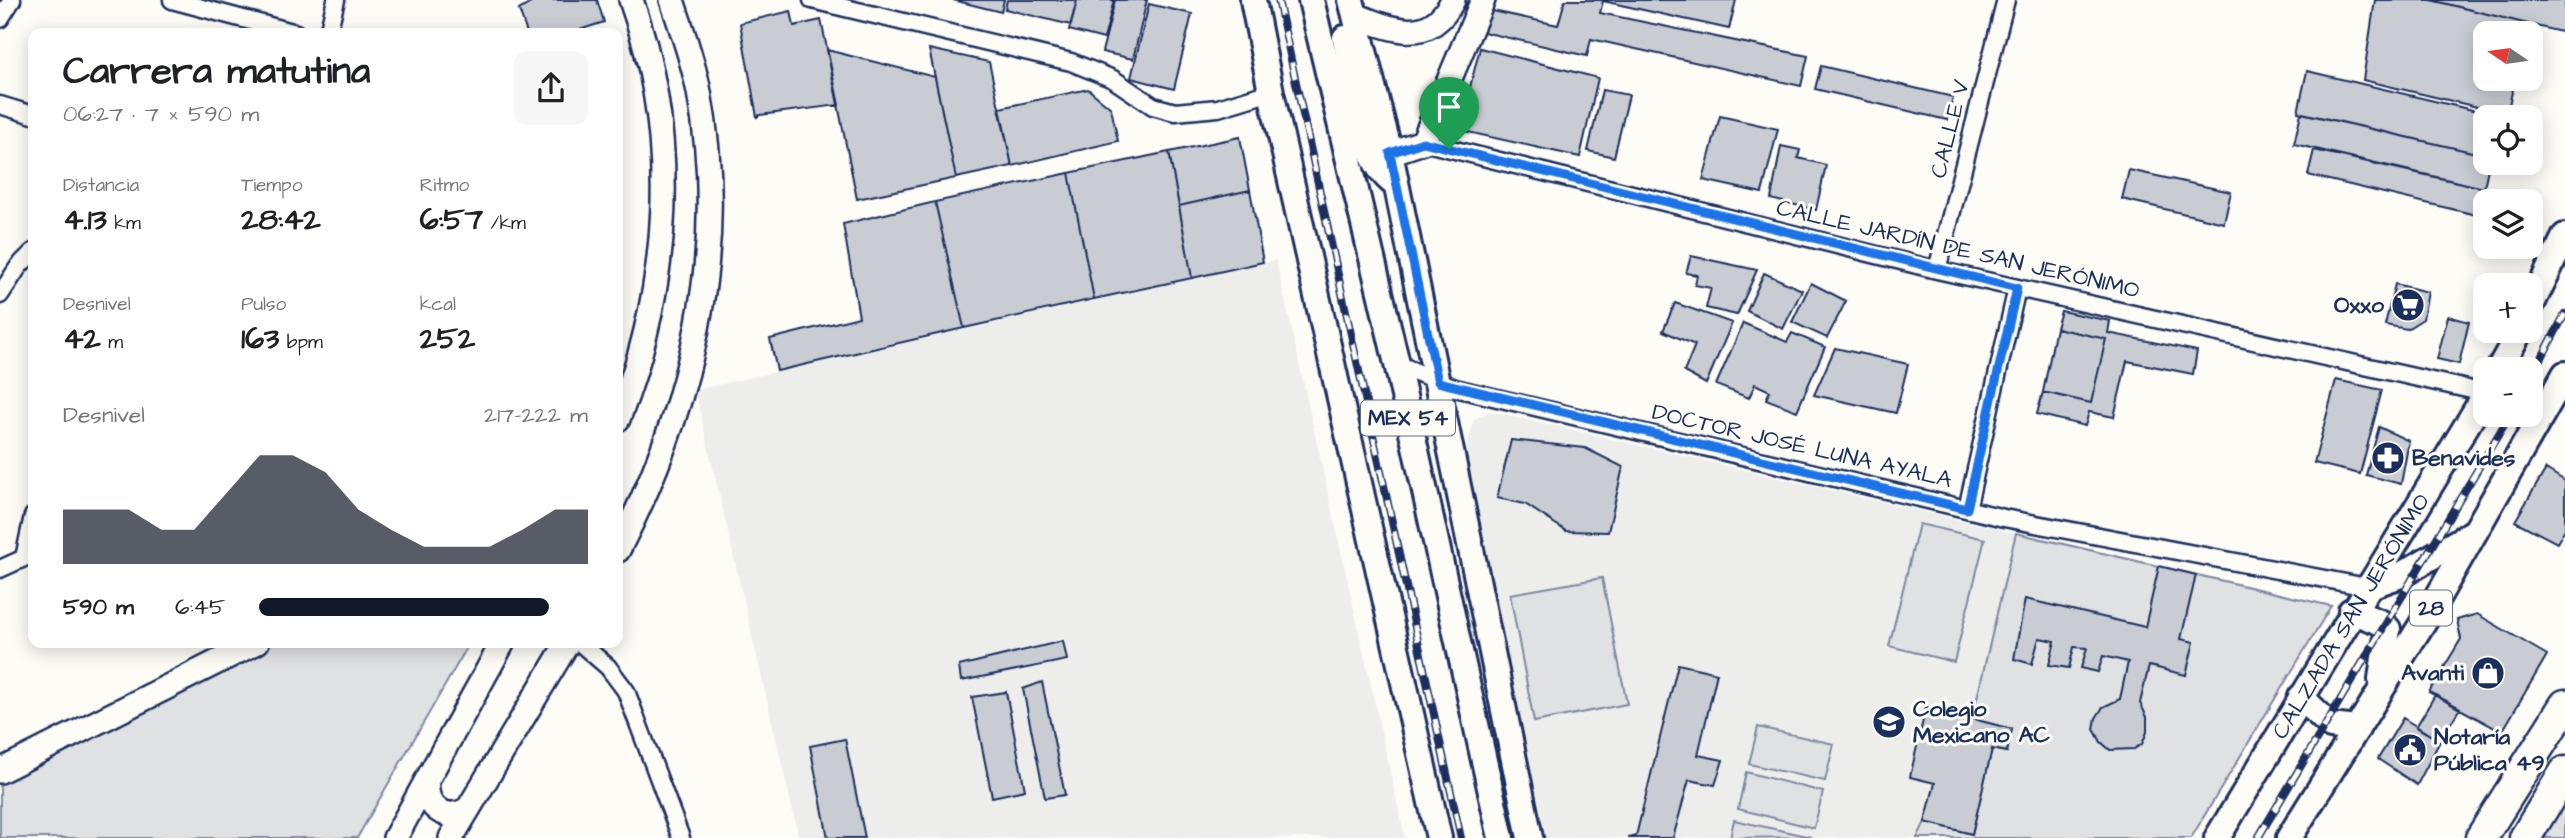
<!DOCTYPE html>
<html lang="es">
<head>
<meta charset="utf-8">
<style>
	:root { --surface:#fff; --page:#f6f6f6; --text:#202124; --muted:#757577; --accent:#111827 }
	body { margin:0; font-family:"Architects Daughter",sans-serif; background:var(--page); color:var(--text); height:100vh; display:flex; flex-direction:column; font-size:26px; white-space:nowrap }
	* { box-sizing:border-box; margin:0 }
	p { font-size:23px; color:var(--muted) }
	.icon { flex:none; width:38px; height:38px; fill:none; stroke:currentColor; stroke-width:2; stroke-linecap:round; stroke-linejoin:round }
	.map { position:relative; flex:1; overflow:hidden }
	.details { position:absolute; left:28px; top:28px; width:595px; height:620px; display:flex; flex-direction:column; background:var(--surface); border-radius:14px; box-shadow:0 4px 18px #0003 }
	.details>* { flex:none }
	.needle { width:46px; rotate:283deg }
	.buttons { position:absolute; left:2473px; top:21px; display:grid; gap:14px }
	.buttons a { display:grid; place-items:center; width:70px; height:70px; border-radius:14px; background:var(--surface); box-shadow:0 4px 18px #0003; font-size:35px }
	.pin { position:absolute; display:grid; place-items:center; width:60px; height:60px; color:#fff; margin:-72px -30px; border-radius:50% 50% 50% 0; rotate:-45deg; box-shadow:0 0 7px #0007 }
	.pin .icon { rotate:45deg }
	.round { display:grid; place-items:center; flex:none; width:74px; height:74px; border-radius:14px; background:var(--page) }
	.overview { display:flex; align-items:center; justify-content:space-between; height:119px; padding:0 35px }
	h1 { font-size:38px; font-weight:800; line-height:52px }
	.stats { display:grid; grid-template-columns:repeat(3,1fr); gap:10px; height:119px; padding:7px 35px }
	.stats div { display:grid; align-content:center }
	.stats b { font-size:30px; font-weight:800 }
	.stats small { font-size:19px; font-weight:400 }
	.stats p { font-size:19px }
	.chart { height:196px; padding:14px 35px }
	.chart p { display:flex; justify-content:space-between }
	.chart svg { width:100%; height:126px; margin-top:7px; fill:var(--accent); opacity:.7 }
	ul { padding:0 35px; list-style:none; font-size:23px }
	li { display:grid; grid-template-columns:112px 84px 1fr; align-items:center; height:52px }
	li i { height:18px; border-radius:9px; background:var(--accent) }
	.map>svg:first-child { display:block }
	.built { fill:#edeeec }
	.green { fill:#e0e1e3; stroke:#7e88a0; stroke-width:2 }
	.building { fill:#c9ccd3; stroke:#1b2f5e; stroke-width:2 }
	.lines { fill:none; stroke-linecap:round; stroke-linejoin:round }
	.street-casing { stroke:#1b2f5e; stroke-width:21 }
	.secondary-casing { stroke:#1b2f5e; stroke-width:28 }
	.primary-casing { stroke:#1b2f5e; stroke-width:30 }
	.highway-casing { stroke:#1b2f5e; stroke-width:35 }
	.street { stroke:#fdfcf7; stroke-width:16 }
	.secondary { stroke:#fdfcf7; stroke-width:23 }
	.primary { stroke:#fdfcf7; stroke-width:24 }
	.highway { stroke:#fdfcf7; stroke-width:30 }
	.rail-casing { stroke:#1b2f5e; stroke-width:8 }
	.rail { stroke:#fdfcf7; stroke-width:5; stroke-dasharray:16; stroke-linecap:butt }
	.route-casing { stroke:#fff; stroke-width:14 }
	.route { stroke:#1a73e8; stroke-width:9 }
	.labels { text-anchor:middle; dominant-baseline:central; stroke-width:6; stroke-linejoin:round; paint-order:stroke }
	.shield { fill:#fdfcf7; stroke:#5f6c8c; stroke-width:2 }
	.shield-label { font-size:21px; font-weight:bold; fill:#1b2f5e }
	.street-label { font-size:23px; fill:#1b2f5e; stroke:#fdfcf7 }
	.poi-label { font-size:23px; font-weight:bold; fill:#1b2f5e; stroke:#fdfcf7; text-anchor:start }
</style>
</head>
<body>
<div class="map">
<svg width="2565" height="838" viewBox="0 0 2565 838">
	<rect width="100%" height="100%" fill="#fdfcf7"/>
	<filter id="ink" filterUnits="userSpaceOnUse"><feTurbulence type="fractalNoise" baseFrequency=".0143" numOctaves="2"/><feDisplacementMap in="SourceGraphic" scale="14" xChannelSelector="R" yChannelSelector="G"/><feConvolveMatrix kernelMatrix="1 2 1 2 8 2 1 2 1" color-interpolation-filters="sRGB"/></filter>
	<g filter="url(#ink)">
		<path class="built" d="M1276,260L1405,838H799L695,390Z
			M1490,411L2331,606L2191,838H1542L1467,486V447L1474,419Z"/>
		<path class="green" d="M1919,524L1985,539L1954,662L1889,646Z
			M2016,533L2331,606L2191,838H1917L1925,822L1972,834L1992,749L2007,752L2012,729L1972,719Z
			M1602,578L1627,704L1534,722L1510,594Z
			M275,642H470L357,838H0V783Z
			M1758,727L1834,744L1825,781L1749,764Z
			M1746,772L1823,792L1814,828L1738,809Z
			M2565,793V838H2537Z
			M1734,820L1811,837L1730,838Z"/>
		<path class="building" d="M536,0H597L604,22L570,33H527L519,10Z
			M953,0H1004L1001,12Z
			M1007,0H1077L1071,25L1005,9Z
			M1077,0H1114L1104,39L1069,30Z
			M1115,0H1147L1133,59L1102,52Z
			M1565,0H1736L1729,29L1603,1L1600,13L1808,56L1801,86L1591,39L1587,56L1479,31L1488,10L1558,25Z
			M2375,0H2431L2528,24L2526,33H2485V79H2515L2507,114L2363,80Z
			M2431,0H2565V33L2528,24Z
			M1149,4L1192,14L1174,89L1131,78Z
			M791,11L794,26L821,20L839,105L760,115L757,117L740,23Z
			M1480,48L1598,78L1580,157L1459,130Z
			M929,49L989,62L1012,166L956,178Z
			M827,50L935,77L956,178L857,199Z
			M1821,66L1953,97L1947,120L1815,89Z
			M2307,71L2502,117H2485V155L2298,112Z
			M1088,89L1111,108L1118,141L1012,166L1000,108Z
			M1602,90L1629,95L1614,157L1588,151Z
			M2301,113L2485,155V163H2489L2484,188L2294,144Z
			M1720,116L1778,129L1762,193L1703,180Z
			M1240,137L1250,190L1179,206L1169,152Z
			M1781,146L1800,150L1798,158L1826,165L1816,210L1771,199Z
			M2314,150L2484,188L2514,194L2512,201H2485V217L2308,175Z
			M1169,152L1192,278L1094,299L1069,173Z
			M2129,170L2231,192L2224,223L2122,199Z
			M1069,173L1094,299L964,328L935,202Z
			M1250,190L1263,262L1192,278L1179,206Z
			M935,202L964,328L777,371L770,339L859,317L843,224Z
			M1691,256L1757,270L1737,315L1706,308L1711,288L1695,285L1697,275L1686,273Z
			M1764,273L1802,290L1783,329L1747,311Z
			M1811,283L1846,301L1827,338L1792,322Z
			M2395,284L2428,292L2423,319L2407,329L2385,325Z
			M1675,303L1732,323L1706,384L1684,372L1695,345L1663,331Z
			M2061,311L2110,321L2108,333L2197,351L2193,374L2127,361L2114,417L2089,412L2085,426L2037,414L2043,392L2091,403L2106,339L2056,328Z
			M2448,316L2469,322L2459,364L2437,359Z
			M1743,323L1787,342L1792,333L1825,347L1797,411L1766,399L1770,391L1755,384L1749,398L1716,385Z
			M2056,328L2106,339L2091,403L2043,392Z
			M1835,348L1908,364L1896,413L1814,395Z
			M2336,380L2382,390L2360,474L2314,463Z
			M2379,427L2409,441L2401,484L2366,475Z
			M1511,440L1585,448L1623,467L1608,532L1566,531L1525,504L1497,498Z
			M2546,469L2565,481V529L2557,543L2515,521Z
			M2159,566L2196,575L2181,639L2194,642L2186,675L2149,666L2140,703L2147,717V732L2142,744L2134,749L2110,750L2101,742L2094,729L2096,718L2103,707L2120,699L2128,662L2103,656L2098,672L2081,668L2087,648L2074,647L2069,668L2049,665L2055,641L2039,638L2032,664L2014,659L2025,599L2145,627Z
			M2477,614L2547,655L2502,732L2429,692L2461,639L2457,620Z
			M1063,641L1067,660L961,681L959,666Z
			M1678,664L1717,673L1698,755L1723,760L1715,785L1689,780L1673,838H1628L1636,836Z
			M1042,682L1065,795L1045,798L1023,689Z
			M1006,692L1025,790L992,797L972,697Z
			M2435,695L2460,708L2440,741L2416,727Z
			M1926,707L2012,729L2007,752L1992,749L1972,834L1925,822L1935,783L1910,777Z
			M2403,718L2440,741L2417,785L2378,759Z
			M845,739L865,838H828L810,746Z"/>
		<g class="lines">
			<defs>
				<path id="street" d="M172,0L296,33
					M812,0L1071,62L1113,79L1153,106L1175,112L1218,108L1271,92
					M0,19L12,0
					M328,33L336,0
					M0,105L33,115
					M1423,142L1937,270L2485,393
					M1937,270L2006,0
					M0,295L19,266L33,252
					M1397,364L1455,388L2004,518L2367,587
					M1967,509L2017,288
					M24,558L33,516
					M0,569L33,554
					M579,642L608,667L626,691L681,838"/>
				<path id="secondary" d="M1355,15C1394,31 1430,45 1453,0
					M1390,153L1423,142L1483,0
					M618,419C671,284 680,138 631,0
					M618,550C691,409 729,251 699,92C693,60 682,31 672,0
					M0,771L257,642
					M427,780C424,806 444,823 468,809
					M395,838L503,642
					M451,838L568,642"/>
				<g id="primary">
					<path d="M1253,0L1271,92L1439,838"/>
					<path d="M1311,0L1397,364L1501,838"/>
					<path d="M1351,0L1390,153L1530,838"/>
					<path d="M1345,38C1353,78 1359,155 1391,181"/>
					<path d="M2530,308L2565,236"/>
					<path d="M2499,369L2520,331"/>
					<path d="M2367,587L2401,575L2472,533"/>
					<path d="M2351,611L2382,623L2388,629L2381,679"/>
					<path d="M2301,697L2331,726L2357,729"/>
					<path id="s1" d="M2217,838L2485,395"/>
					<path d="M2289,838L2427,616L2565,374"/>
				</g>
				<path id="highway" d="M2481,838L2565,705
					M2525,838L2565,772"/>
			</defs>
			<use href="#street" class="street-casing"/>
			<use href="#secondary" class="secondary-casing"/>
			<use href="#primary" class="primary-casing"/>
			<use href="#highway" class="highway-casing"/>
			<use href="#street" class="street"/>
			<use href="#secondary" class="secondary"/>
			<use href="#primary" class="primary"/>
			<use href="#highway" class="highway"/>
			<defs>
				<path id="rail" d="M1278,0L1461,838
					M2530,380L2565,314
					M2258,838L2510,415"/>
			</defs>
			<use href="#rail" class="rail-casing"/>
			<use href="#rail" class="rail"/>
		</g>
	</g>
	<g class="lines" filter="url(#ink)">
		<defs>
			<path id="route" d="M1423,142L2017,288L1967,509L1438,382L1390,153Z"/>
		</defs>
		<use href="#route" class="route-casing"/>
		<use href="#route" class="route"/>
	</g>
	<defs>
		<symbol id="supermarket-disc" viewBox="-11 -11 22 22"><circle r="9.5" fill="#1b2f5e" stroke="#fdfcf7"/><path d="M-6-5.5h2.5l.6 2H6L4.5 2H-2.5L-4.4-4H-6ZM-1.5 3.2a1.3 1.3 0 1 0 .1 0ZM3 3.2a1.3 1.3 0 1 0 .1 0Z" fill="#fff"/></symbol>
		<symbol id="pharmacy-disc" viewBox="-11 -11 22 22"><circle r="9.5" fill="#1b2f5e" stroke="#fdfcf7"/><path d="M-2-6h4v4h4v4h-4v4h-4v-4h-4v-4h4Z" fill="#fff"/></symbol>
		<symbol id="shop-disc" viewBox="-11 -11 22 22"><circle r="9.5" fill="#1b2f5e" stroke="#fdfcf7"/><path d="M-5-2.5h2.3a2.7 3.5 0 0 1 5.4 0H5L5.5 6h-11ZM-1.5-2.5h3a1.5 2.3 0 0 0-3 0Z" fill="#fff"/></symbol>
		<symbol id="school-disc" viewBox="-11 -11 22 22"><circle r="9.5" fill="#1b2f5e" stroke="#fdfcf7"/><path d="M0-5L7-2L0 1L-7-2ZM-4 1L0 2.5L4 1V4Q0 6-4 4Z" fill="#fff"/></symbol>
		<symbol id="civic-disc" viewBox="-11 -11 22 22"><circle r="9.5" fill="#1b2f5e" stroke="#fdfcf7"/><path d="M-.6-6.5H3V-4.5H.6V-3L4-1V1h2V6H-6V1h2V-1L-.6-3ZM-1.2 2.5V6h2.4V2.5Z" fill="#fff"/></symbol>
	</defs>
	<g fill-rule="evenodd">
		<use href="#supermarket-disc" x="2389" y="286" width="38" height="38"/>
		<use href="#pharmacy-disc" x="2369" y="439" width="38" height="38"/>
		<use href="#shop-disc" x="2469" y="654" width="38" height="38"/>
		<use href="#school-disc" x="1870" y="703" width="38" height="38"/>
		<use href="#civic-disc" x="2391" y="731" width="38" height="38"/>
	</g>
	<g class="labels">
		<g class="shield">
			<rect x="1361" y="400.5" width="94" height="35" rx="5"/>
			<rect x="2410" y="590.5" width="42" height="35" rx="5"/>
		</g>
		<g class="shield-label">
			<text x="1408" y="418">MEX 54</text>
			<text x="2431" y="608">28</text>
		</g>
		<g class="street-label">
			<text transform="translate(1950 129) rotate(-76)">CALLE V</text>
			<text transform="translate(1958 249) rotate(13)">CALLE JARDÍN DE SAN JERÓNIMO</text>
			<text transform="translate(1802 446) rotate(13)">DOCTOR JOSÉ LUNA AYALA</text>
			<text stroke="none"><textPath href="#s1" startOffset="259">CALZADA SAN JERÓNIMO</textPath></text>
		</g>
		<g class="poi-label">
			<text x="2384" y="305" text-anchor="end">Oxxo</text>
			<text x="2412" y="458">Benavides</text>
			<text x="2464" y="673" text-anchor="end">Avanti</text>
			<text x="1913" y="709">Colegio<tspan x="1913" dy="26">Mexicano AC</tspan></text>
			<text x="2434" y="737">Notaría<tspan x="2434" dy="26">Pública 49</tspan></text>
		</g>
	</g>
</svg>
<div class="buttons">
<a><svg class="needle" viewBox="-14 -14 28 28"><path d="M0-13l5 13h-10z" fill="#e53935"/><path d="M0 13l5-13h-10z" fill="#757577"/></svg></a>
<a><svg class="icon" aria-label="locate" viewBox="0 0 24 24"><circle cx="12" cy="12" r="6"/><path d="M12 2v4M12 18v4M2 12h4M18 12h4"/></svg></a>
<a><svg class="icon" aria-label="layers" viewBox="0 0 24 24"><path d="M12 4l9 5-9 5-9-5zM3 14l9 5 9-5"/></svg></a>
<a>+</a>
<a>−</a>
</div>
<div class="pin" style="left:1449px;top:149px;background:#1e9e55"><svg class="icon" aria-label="arrive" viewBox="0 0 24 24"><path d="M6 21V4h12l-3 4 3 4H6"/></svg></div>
<section class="details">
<div class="overview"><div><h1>Carrera matutina</h1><p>06:27 · 7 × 590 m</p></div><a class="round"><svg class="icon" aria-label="share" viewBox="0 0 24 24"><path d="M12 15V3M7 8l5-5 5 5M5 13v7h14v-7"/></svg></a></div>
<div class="stats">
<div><p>Distancia</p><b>4.13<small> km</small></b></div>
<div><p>Tiempo</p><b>28:42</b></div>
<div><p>Ritmo</p><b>6:57<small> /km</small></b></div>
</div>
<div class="stats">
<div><p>Desnivel</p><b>42<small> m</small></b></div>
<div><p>Pulso</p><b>163<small> bpm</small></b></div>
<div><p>kcal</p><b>252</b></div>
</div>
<div class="chart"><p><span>Desnivel</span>217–222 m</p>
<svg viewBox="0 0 160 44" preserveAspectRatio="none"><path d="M0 44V25L10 25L20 25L30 32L40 32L50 19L60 6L70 6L80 12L90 25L100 32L110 38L120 38L130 38L140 32L150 25L160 25V44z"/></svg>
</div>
<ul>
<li><b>590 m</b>6:45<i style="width:88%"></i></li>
</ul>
</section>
</div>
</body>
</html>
